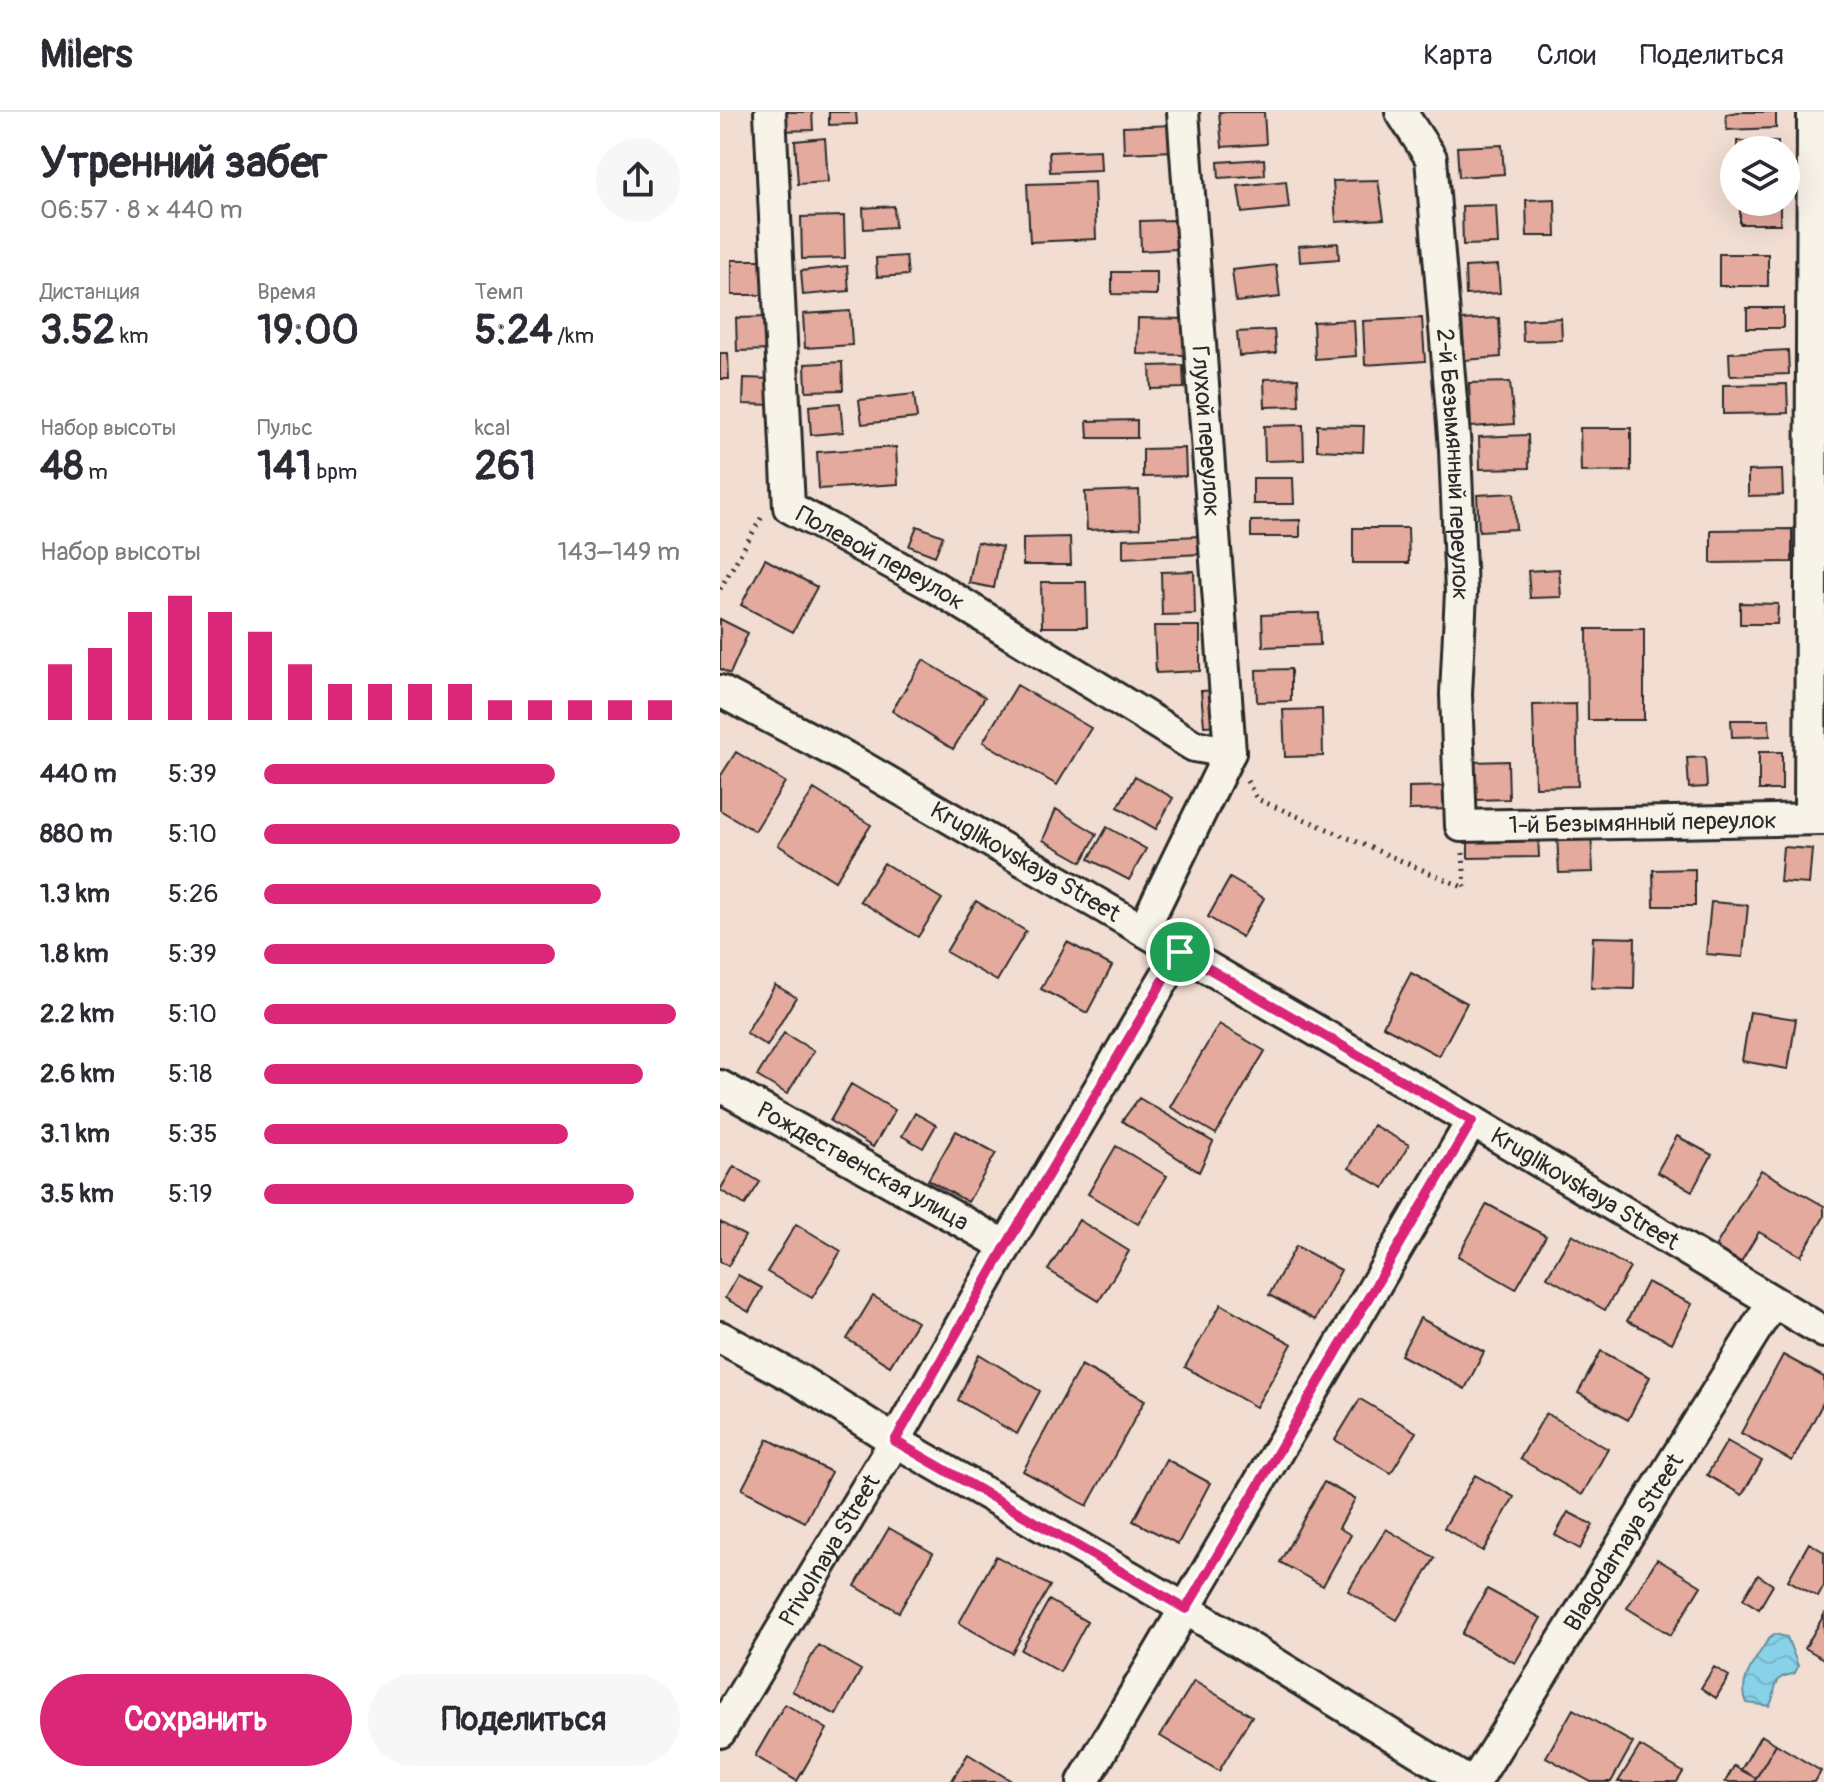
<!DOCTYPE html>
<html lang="ru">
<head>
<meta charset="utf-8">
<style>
	:root { --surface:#fff; --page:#f7f7f7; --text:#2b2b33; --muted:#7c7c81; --line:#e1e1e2; --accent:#db2777 }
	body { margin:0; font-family:Pangolin,sans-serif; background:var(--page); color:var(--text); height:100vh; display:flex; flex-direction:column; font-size:30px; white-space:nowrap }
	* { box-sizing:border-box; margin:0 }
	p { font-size:26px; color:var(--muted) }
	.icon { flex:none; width:44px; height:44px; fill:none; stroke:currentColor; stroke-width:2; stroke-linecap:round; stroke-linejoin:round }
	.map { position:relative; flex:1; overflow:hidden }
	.sheet { display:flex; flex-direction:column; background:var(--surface); width:720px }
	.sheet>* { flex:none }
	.tools { position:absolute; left:1000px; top:24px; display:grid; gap:16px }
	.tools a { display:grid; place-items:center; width:80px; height:80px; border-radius:50%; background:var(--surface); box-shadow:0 8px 32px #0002; font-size:40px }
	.pin { position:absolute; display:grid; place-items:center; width:68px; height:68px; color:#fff; margin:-34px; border:4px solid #fff; border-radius:50%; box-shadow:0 2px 8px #0007 }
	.round { display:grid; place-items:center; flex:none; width:84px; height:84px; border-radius:42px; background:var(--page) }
	.overview { display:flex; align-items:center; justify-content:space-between; height:136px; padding:0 40px }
	h1 { font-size:44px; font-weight:800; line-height:60px }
	.stats { display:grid; grid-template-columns:repeat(3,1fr); gap:12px; height:136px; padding:8px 40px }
	.stats div { display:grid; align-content:center }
	.stats b { font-size:40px; font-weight:800 }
	.stats small { font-size:22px; font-weight:400 }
	.stats p { font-size:22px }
	.chart { height:224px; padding:16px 40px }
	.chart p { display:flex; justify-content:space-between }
	.chart svg { width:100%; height:144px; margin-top:8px; stroke:var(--accent); stroke-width:6 }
	.primary-button { display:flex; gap:16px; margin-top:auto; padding:16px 40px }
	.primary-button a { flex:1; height:92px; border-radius:48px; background:var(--accent); color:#fff; font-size:32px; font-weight:800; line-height:92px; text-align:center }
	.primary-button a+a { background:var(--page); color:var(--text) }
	ul { padding:0 40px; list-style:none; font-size:26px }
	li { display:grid; grid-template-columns:128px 96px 1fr; align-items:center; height:60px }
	li i { height:20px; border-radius:10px; background:var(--accent) }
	header { display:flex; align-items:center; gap:48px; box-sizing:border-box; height:112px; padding:0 40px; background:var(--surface); border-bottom:2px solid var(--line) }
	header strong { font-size:38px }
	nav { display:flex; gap:44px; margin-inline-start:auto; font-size:28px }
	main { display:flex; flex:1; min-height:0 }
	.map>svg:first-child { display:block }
	.water { fill:url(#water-waves); stroke:#638f9d; stroke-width:2 }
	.building { fill:#e3aa9d; stroke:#2b2b2b; stroke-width:2 }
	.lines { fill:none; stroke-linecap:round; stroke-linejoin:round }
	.street-casing { stroke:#2b2b2b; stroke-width:36 }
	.path { stroke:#2b2b2b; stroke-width:5; stroke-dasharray:2 6; stroke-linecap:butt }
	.street { stroke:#f7f3e8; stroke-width:30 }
	.route-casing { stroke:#fff; stroke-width:16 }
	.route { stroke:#db2777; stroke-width:10 }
	.labels { text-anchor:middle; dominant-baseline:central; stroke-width:6; stroke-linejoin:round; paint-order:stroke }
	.street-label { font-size:24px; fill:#2b2b2b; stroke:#f7f3e8 }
</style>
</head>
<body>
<header>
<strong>Milers</strong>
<nav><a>Карта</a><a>Слои</a><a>Поделиться</a></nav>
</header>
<main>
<section class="sheet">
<div class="overview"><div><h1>Утренний забег</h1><p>06:57 · 8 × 440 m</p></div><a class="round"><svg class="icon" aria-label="share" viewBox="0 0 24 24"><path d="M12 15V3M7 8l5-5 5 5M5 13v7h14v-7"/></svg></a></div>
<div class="stats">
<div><p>Дистанция</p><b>3.52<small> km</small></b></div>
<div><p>Время</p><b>19:00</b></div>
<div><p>Темп</p><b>5:24<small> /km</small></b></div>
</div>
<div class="stats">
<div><p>Набор высоты</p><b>48<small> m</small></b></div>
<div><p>Пульс</p><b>141<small> bpm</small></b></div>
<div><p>kcal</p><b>261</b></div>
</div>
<div class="chart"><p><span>Набор высоты</span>143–149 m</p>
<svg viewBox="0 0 160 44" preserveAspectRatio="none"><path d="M5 44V27M15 44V22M25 44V11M35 44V6M45 44V11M55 44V17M65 44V27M75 44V33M85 44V33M95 44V33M105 44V33M115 44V38M125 44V38M135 44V38M145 44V38M155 44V38"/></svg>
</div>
<ul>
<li><b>440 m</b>5:39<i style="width:70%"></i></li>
<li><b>880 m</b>5:10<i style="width:100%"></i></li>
<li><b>1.3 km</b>5:26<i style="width:81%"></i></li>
<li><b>1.8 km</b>5:39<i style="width:70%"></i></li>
<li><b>2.2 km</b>5:10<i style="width:99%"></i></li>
<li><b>2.6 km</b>5:18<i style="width:91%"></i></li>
<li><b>3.1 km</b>5:35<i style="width:73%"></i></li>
<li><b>3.5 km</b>5:19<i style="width:89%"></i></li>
</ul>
<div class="primary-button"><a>Сохранить</a><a>Поделиться</a></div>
</section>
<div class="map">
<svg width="1104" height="1670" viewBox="0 0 1104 1670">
	<defs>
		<pattern id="water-waves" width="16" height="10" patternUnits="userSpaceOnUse" patternTransform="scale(2)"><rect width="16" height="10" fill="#88d2e9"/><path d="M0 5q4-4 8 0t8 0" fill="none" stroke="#76b4c8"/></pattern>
	</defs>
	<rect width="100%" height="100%" fill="#f1ddd2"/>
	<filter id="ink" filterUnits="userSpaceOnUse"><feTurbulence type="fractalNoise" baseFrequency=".0125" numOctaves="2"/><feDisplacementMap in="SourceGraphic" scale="16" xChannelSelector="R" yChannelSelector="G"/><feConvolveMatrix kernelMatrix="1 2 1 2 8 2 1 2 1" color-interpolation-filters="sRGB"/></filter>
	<g filter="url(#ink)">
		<path class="water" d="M1054,1522L1067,1525L1078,1554L1075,1561C1071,1563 1066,1563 1062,1565C1052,1571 1056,1586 1049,1594L1027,1591C1016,1568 1038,1545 1049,1526Z"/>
		<path class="building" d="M58,0H92L93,18L59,19Z
			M109,0H136L137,12L109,13Z
			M499,0H544L546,32L502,35Z
			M1018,0H1056V16L1007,18L1006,2Z
			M454,13L455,39L404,41L403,15Z
			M105,26L108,70L78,72L75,29Z
			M1017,29H1058V38H1017Z
			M782,33L784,62L739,65L737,35Z
			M380,38L381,58L330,60L329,40Z
			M544,47L545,63L499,66L498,50Z
			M658,68L664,107L616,110L613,69Z
			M566,69L569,96L522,101L518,74Z
			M374,70L376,127L310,130L307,72Z
			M835,87L836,124H807L806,88Z
			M1020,90H1060V112H1020Z
			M776,93L778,132L743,133L742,94Z
			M174,94L175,115L144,117L143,96Z
			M124,104L125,146L82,147L81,105Z
			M455,108L456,137L421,139L420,109Z
			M618,131L619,147L580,150L579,134Z
			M999,142H1048V174H999Z
			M186,144L188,163L157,165L156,146Z
			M12,148H48V183H12Z
			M556,153L560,185L516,190L512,158Z
			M778,153L780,181L746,183L745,155Z
			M127,154L129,179L83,183L81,159Z
			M392,160H437V183L392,182Z
			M1027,196H1063V216H1027Z
			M130,199L132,233L85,236L83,202Z
			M50,205L51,238L17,239L16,206Z
			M418,206L466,207V243L417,242Z
			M702,206L705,249L645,253L643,209Z
			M779,206L781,245L745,248L742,208Z
			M841,206L842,228L803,229L802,208Z
			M634,208L636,244L595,247L593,210Z
			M554,218L556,241L519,244L517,220Z
			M1068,238L1069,262L1010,264L1009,241Z
			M0,241H8L9,267H0Z
			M122,250L123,278L86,279L85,252Z
			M463,253L464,276L431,277L430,254Z
			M24,266L55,267L54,293L23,292Z
			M578,266L579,294L545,295L544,267Z
			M790,270L794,312L751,315L749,271Z
			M1067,272L1068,301L1003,302V273Z
			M194,282L197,306L142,312L139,288Z
			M120,291L123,320L91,323L89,294Z
			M417,308V326H368L367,309Z
			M583,313L584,348L545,349L544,314Z
			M597,313L644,314L643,340L597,338Z
			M860,316H911V359L861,360Z
			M808,323L809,356L760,357L759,325Z
			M176,335L178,372L99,377L97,340Z
			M465,336L466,364L423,365V337Z
			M1062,358L1063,383L1028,384V359Z
			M533,366H573L574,392H533Z
			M419,378L420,416L367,418L365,380Z
			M794,381L796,417L759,419L757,383Z
			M580,408V425H531V409Z
			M197,414L223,424L215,444L189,434Z
			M633,416H688L689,451H633Z
			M1072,417V450L991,451V418Z
			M480,424L481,442L403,446V427Z
			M350,425L351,453H303V426Z
			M257,430L282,435L274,476L249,471Z
			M45,447L97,475L73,520L21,493Z
			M839,457L841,485L810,486L808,459Z
			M474,459L475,502L442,503L441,460Z
			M321,470H366L367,515H322Z
			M1020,491L1058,492L1057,512H1020Z
			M599,501L600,533L543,535L542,503Z
			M0,507L28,521L10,562L0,557Z
			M434,514H480V559L436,561Z
			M867,517H924V608H868Z
			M203,548L265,585L233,637L172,599Z
			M571,557V589L537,590L536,558Z
			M297,573L371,616L337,673L263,630Z
			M499,578L501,613L484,614L481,579Z
			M856,592L858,674L815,675L813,593Z
			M602,597L603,644L565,645L563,598Z
			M1011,608H1049L1050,624L1012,625Z
			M16,640L65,670L35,719L0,698V665Z
			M1039,640H1062V678H1039Z
			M985,645L987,675L969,676L967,646Z
			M788,649L789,687L754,688L753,650Z
			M415,664L453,686L436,717L398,695Z
			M733,674V697L689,698V675Z
			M94,677L151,713L115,769L58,733Z
			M336,697L377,722L362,750L323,728Z
			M387,715L426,737L409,768L369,747Z
			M871,720L873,760L839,761L837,722Z
			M748,722H818L819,745L748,746Z
			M1063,735L1092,737L1089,772L1060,770Z
			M164,751L222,787L198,825L140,789Z
			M975,757V794H934L933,758Z
			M510,766L544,786L522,825L488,805Z
			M256,789L306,819L277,869L226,840Z
			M991,790L1028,793L1023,845L986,842Z
			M873,825L915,826L914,877L871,876Z
			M347,830L392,854L367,901L321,877Z
			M691,861L747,891L719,944L663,914Z
			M55,873L76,885L47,934L26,921Z
			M1030,900L1076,907L1068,957L1022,949Z
			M499,912L545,939L496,1022L450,995Z
			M64,921L94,939L67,982L37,964Z
			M131,972L175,998L153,1035L110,1009Z
			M419,986L493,1030L479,1060L402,1009Z
			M195,1001L216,1013L203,1036L182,1024Z
			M653,1013L689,1033L664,1076L629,1056Z
			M236,1019L276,1041L248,1090L208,1068Z
			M957,1024L992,1043L972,1079L937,1060Z
			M396,1034L447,1064L418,1112L368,1082Z
			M14,1054L40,1070L25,1093L0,1078Z
			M1041,1058L1104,1094V1105L1081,1144L1039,1120L1021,1150L995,1135Z
			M767,1092L826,1124L796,1177L738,1144Z
			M359,1108L409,1139L379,1189L328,1158Z
			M0,1110L25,1124L8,1154L0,1149Z
			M76,1112L121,1139L92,1186L47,1160Z
			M852,1122L910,1156L885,1198L827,1165Z
			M576,1134L621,1158L595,1208L549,1183Z
			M18,1163L42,1176L29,1200L5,1186Z
			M927,1170L972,1192L952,1231L907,1209Z
			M153,1184L197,1210L170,1254L127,1227Z
			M501,1192L572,1232L536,1295L465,1255Z
			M700,1206L764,1240L745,1277L681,1243Z
			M881,1239L930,1265L908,1308L858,1281Z
			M259,1242L320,1279L297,1322L238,1288Z
			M1063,1243L1104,1265V1289L1072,1349L1021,1321Z
			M361,1253L425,1288L367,1394L303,1359Z
			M640,1287L696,1320L671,1361L615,1328Z
			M826,1301L888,1337L862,1383L800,1347Z
			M48,1327L111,1360L85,1410L22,1377Z
			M1007,1329L1042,1349L1022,1383L987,1363Z
			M446,1347L490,1371L458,1432L413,1409Z
			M755,1363L794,1385L763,1439L724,1416Z
			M604,1370L635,1387L619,1416L631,1423L603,1474L560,1450Z
			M848,1400L873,1413L860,1437L835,1423Z
			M169,1416L213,1441L179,1500L135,1474Z
			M666,1417L715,1446L677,1508L628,1479Z
			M1089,1431L1104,1440V1474L1098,1485L1068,1468Z
			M276,1444L330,1474L292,1541L239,1511Z
			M937,1447L981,1474L951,1523L907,1496Z
			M1038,1463L1053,1473L1039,1497L1023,1487Z
			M767,1477L821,1506L795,1551L742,1522Z
			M329,1488L367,1510L340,1560L301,1538Z
			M1104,1503V1547L1085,1536Z
			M98,1533L141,1558L116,1603L72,1579Z
			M994,1555L1009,1564L996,1586L981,1576Z
			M474,1569L532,1604L499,1659L440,1624Z
			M65,1592L107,1617L77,1669L35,1644Z
			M853,1597L913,1631L891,1670H871L826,1645Z
			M1041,1623L1056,1632L1036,1666L1021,1658Z
			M1056,1632L1101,1659L1095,1670H1034Z
			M920,1634L963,1660L957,1670H898Z
			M248,1642L293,1670H231Z
			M1014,1654L1036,1666L1034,1670H1005Z"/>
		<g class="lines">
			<defs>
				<g id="street">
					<path id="s1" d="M50,0L69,395L210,472L474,634L510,640"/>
					<path id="s2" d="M463,0L510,640"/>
					<path id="s3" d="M681,0L711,46L735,337L741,480L736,582L741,714L1104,707"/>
					<path id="s4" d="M0,579L125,645L423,818L752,1009L1104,1220"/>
					<path d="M1090,707L1093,0"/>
					<path d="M423,818L510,640"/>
					<path id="s5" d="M0,974L286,1134"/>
					<path d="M0,1225L79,1268L175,1329L466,1497L748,1670"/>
					<path id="s6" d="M0,1620L175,1329L286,1134L460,840"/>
					<path d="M363,1670L752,1009"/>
					<path id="s7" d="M755,1670L1052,1191"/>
				</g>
			</defs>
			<use href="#street" class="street-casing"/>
			<path class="path" d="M0,477L43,403
				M527,669L537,687L745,776L743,741"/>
			<use href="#street" class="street"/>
		</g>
	</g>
	<g class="lines" filter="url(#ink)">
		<defs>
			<path id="route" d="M460,840L752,1009L466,1497L175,1329L286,1134Z"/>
		</defs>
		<use href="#route" class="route-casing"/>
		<use href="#route" class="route"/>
	</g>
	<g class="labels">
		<g class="street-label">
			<text stroke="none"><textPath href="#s2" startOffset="320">Глухой переулок</textPath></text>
			<text stroke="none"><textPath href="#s3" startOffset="362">2-й Безымянный переулок</textPath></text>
			<text stroke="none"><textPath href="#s1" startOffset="500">Полевой переулок</textPath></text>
			<text stroke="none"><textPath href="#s3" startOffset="906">1-й Безымянный переулок</textPath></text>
			<text stroke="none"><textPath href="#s4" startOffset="350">Kruglikovskaya Street</textPath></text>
			<text stroke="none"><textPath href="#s5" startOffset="164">Рождественская улица</textPath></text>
			<text stroke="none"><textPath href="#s4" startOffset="998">Kruglikovskaya Street</textPath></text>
			<text stroke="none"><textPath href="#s7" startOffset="282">Blagodarnaya Street</textPath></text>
			<text stroke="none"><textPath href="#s6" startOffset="212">Privolnaya Street</textPath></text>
		</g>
	</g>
</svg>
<div class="tools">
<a><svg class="icon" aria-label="layers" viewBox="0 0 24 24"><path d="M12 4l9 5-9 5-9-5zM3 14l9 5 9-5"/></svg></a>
</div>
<div class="pin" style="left:460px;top:840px;background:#1e9e55"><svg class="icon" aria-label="arrive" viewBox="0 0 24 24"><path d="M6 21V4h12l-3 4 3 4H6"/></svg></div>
</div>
</main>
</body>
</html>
